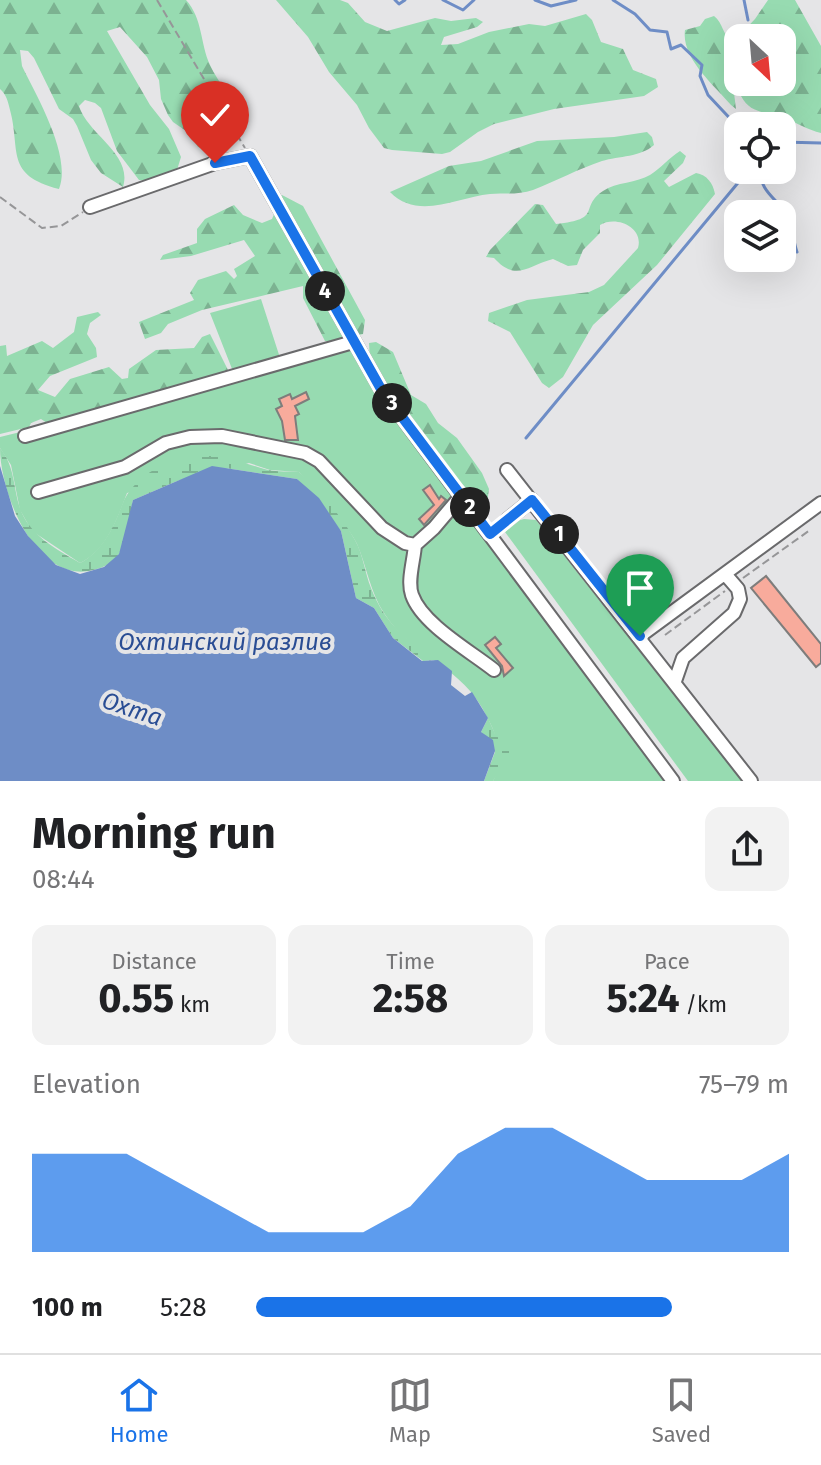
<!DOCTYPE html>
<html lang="en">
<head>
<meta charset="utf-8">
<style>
	:root { --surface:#fff; --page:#f2f2f2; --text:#202124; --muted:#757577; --line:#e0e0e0; --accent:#1a73e8 }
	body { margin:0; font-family:"Fira Sans",sans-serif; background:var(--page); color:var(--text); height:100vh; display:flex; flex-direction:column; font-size:30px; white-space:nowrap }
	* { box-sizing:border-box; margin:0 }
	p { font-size:26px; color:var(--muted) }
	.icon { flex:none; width:44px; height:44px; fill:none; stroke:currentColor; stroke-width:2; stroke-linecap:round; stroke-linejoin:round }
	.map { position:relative; height:781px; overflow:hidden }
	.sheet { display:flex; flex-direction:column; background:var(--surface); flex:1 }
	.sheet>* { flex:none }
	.needle { width:52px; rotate:154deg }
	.fabs { position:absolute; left:724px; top:24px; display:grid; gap:16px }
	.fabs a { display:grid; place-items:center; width:72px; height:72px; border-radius:16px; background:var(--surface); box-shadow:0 8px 32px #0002; font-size:40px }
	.pin { position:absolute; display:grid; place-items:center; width:68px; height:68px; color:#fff; margin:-82px -34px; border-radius:50% 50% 50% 0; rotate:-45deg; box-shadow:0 0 8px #0007 }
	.pin .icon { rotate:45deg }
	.km { position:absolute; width:40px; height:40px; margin:-20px; border-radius:50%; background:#222; color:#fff; font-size:22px; line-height:40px; text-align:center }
	.round { display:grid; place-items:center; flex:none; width:84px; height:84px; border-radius:16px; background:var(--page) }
	.summary { display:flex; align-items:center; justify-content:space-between; height:136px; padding:0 32px }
	h1 { font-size:44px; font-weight:700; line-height:60px }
	.metrics { display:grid; grid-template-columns:repeat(3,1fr); gap:12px; height:136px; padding:8px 32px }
	.metrics div { display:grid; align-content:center; border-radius:16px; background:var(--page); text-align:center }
	.metrics b { font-size:40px; font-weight:700 }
	.metrics small { font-size:22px; font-weight:400 }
	.metrics p { font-size:22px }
	.chart { height:224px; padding:16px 32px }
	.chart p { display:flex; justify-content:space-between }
	.chart svg { width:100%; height:144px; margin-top:8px; fill:var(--accent); opacity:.7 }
	ul { padding:0 32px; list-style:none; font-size:26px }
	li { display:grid; grid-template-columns:128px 96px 1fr; align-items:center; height:60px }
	li i { height:20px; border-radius:10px; background:var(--accent) }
	.tabs { display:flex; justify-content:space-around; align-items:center; height:112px; border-top:2px solid var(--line); background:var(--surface); font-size:22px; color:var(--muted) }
	.tabs a { display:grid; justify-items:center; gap:4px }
	.tabs .current { color:var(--accent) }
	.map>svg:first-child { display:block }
	.green { fill:#97dbb1 }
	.forest { fill:url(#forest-firs); fill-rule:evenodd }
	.wetland { fill:url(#wetland-marsh) }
	.water { fill:#6e8dc6 }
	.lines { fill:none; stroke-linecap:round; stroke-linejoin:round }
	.stream { stroke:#6e8dc6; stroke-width:3 }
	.building { fill:#f8ab9c; stroke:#7e7d7c; stroke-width:2 }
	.minor-casing { stroke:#6a6a6c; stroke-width:16 }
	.path { stroke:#969698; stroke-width:2; stroke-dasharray:8 4; stroke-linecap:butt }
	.minor { stroke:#fff; stroke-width:12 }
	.route-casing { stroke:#fff; stroke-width:16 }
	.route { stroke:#1a73e8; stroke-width:10 }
	.labels { text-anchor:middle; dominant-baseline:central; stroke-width:8; stroke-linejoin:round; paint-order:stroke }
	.water-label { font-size:24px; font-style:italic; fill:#2a4d94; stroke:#e5e5e7 }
</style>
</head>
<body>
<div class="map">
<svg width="821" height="781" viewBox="0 0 821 781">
	<defs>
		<pattern id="forest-firs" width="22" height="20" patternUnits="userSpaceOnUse" patternTransform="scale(2)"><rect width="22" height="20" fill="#97dbb1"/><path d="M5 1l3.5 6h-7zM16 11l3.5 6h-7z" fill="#7cb291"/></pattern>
		<pattern id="wetland-marsh" width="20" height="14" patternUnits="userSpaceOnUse" patternTransform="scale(2)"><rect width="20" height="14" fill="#97dbb1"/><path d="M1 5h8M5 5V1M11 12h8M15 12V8" fill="none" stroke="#7cb291"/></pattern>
	</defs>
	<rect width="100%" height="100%" fill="#e5e5e7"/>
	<path class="green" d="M261,299L282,364L353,346L674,781H493C500,768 499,760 497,746C496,735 492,726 487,717C463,665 411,657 384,613C370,592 367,567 357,544C349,526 314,490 299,472L270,470L249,463L127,493C117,519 107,550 80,563L32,531L20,510L11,465L0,448V437L236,379L210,313Z
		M524,519L536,520L742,781H688L505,532L517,521Z"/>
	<path class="forest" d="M0,0H186C203,19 200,43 210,65C218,83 236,100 236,122C225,137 221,154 198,147L189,133L173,122L168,115L161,99L159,80L147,57L120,27L107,31L150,105L169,129L181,157L177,170C164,173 152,182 139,180L117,151L101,108L95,103L85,100L79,106C88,135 133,154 123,187L101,173L91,160L77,126L73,119L59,109L34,58L28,51L20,50L22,66C37,97 72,156 59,189C4,175 21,150 10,110C8,101 6,94 0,89Z
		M276,0H340L348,3L365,22L387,31L435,18L451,21L476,18L483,22L477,27L444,37L441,45L458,44L489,32L529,24L545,26L586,14L592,20L601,42L623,49L633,70L656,79L658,87L644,96L554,109L494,124L478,132L450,152L442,154L392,150L384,148L369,128L357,105L329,72L308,37Z
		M768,0H795L821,46V133C808,130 797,123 785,118C767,111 751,115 741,96L734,93L736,109L731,105C714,85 681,58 685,30L700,26L705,19L714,16C723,23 723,35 732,43L755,19ZM738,38H782V82H738Z
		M647,132L652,137L654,145C641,157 619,156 602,161C578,169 556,181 533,190C519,195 505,193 490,194C458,197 418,221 390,192L449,166L481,161L537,141L614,137Z
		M680,151L686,156L683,163L664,181L669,187L696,173C707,175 713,183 715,194L657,265L593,325L563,377L549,388L542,383L510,332L488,321L489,313L527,300L589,292L604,285L638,248C644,227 616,215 600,225V233L583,250L577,265L568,266L553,259C527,266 516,282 494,258L486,257L490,250L535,204L543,205L556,224C604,219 578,208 603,191C616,182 637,183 650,175C661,168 669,158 680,151Z
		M282,195L303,206L365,320L363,334L336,341H325L303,298V286L202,310L168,324L161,333L145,339L139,322L194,300L190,293L198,280L226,271L234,279L237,276L234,269L255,256L244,240L191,256L160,260L163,255L197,243V229L205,219L234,205L243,215L262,223L272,219Z
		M98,312L101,315L90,323L87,334L96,348L97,357L50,376L38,390L55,397L70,379L109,367L122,379L128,378L129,369L156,350L194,348L202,337L210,334L229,372L47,423L41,419L31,423L29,427L0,434V346L6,345L7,356L42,341L53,348L74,332L77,317Z
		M376,342L393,352L411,395L426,404L438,423L457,438L482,473L489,489L487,504L479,507L471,493L443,465L384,387L370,361L369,343Z"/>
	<path class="wetland" d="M0,448C15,466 13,487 20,508C29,535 56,549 80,563C102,552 114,527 122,505C134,474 175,454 208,456C229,456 249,465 268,470C278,472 289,471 299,472C320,492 340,514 355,540C363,554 365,573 371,588C385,624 406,640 438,660L423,661L393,638L374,608L356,598L341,531L297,479L212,466L133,500C130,514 126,542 119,554C113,563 103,568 93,570C36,585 0,493 0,448Z
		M488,718L496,736L509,744V755L493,781H484L495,752L481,732Z"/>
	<path class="water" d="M0,466L15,516L28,536L56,565L80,574L104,567L119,554L133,500L212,466L297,479L319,498L341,531L356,598L374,608L393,638L422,661L438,660L452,671L451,685L465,696L472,692L488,718L481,732L493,740L495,751L484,781H0Z"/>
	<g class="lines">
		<path class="stream" d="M395,0L399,4L405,0
			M443,0L463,10L474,0
			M535,0L551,6L576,0
			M613,0L635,14L650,30L667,32L671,49L681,45L702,65L700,76L708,95L738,127
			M744,0L748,20
			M782,142L821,143
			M761,170C759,192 778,199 786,214C792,224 793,241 797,252
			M526,438L742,178L746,170"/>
	</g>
	<path class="building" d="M306,392L309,399L295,406L299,414L295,416L298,440H285L282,421L276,409L282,406L279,399L290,394L292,399Z
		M430,485L439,499L441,496L446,500L424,525L419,519L434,505L423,490Z
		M766,576L821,644V663L816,667L751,588Z
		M495,637L501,644L496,648L513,668L504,676L502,666L485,645Z"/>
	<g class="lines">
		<defs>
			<path id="minor" d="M90,207L215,163L250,156L381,389L673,781
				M25,436L353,342
				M507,470L751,781
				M38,492L125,467L166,443L190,437L222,436L305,453L319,461L382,528L405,543L415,545C414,560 407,581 412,595C422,624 470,651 494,670
				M507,520L532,500
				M415,545L434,528L461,496
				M640,636L821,503
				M675,681L683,658L734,613L740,599L738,589L725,574"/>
		</defs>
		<use href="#minor" class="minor-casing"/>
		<path class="path" d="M157,0L245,148
			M0,197L42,228L61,226L83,212
			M743,578L810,530
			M665,635L725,591"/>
		<use href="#minor" class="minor"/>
	</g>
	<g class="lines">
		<defs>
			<path id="route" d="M215,163L250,156L381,389L490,534L532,500L640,636"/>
		</defs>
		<use href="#route" class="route-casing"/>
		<use href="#route" class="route"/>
	</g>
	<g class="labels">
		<g class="water-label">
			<text x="225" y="642">Охтинский разлив</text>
			<text transform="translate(132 709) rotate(18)">Охта</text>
		</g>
	</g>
</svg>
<div class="fabs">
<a><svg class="needle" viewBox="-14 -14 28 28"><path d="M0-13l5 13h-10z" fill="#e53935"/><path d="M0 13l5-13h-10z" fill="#757577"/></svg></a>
<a><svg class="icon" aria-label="locate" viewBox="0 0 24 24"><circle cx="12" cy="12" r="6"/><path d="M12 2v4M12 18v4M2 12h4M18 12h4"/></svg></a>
<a><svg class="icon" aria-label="layers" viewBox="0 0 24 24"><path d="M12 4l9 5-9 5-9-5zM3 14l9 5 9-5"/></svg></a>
</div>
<div class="pin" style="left:640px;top:636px;background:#1e9e55"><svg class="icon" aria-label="arrive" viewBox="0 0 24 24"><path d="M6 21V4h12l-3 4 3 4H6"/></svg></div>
<div class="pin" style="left:215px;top:163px;background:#d93025"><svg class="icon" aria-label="check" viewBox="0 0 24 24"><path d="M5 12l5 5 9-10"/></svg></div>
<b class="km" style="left:559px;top:534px">1</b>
<b class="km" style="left:470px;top:507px">2</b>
<b class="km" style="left:392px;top:403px">3</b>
<b class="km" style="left:325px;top:291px">4</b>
</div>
<section class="sheet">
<div class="summary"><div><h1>Morning run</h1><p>08:44</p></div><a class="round"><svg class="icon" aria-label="share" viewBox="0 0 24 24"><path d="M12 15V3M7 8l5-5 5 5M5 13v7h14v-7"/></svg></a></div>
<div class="metrics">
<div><p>Distance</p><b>0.55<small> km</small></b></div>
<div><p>Time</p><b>2:58</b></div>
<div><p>Pace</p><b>5:24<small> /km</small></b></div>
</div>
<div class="chart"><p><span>Elevation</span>75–79 m</p>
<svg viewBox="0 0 160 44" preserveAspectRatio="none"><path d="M0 44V14L10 14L20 14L30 22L40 30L50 38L60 38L70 38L80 30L90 14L100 6L110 6L120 14L130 22L140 22L150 22L160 14V44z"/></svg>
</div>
<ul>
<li><b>100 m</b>5:28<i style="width:78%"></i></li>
</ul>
</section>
<nav class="tabs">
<a class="current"><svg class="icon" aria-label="home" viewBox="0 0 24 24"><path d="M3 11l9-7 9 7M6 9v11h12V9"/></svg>Home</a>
<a><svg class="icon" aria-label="map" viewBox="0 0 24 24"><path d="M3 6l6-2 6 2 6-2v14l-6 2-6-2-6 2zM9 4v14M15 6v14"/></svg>Map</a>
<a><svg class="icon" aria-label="saved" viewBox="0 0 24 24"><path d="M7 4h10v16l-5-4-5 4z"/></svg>Saved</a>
</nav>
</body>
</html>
